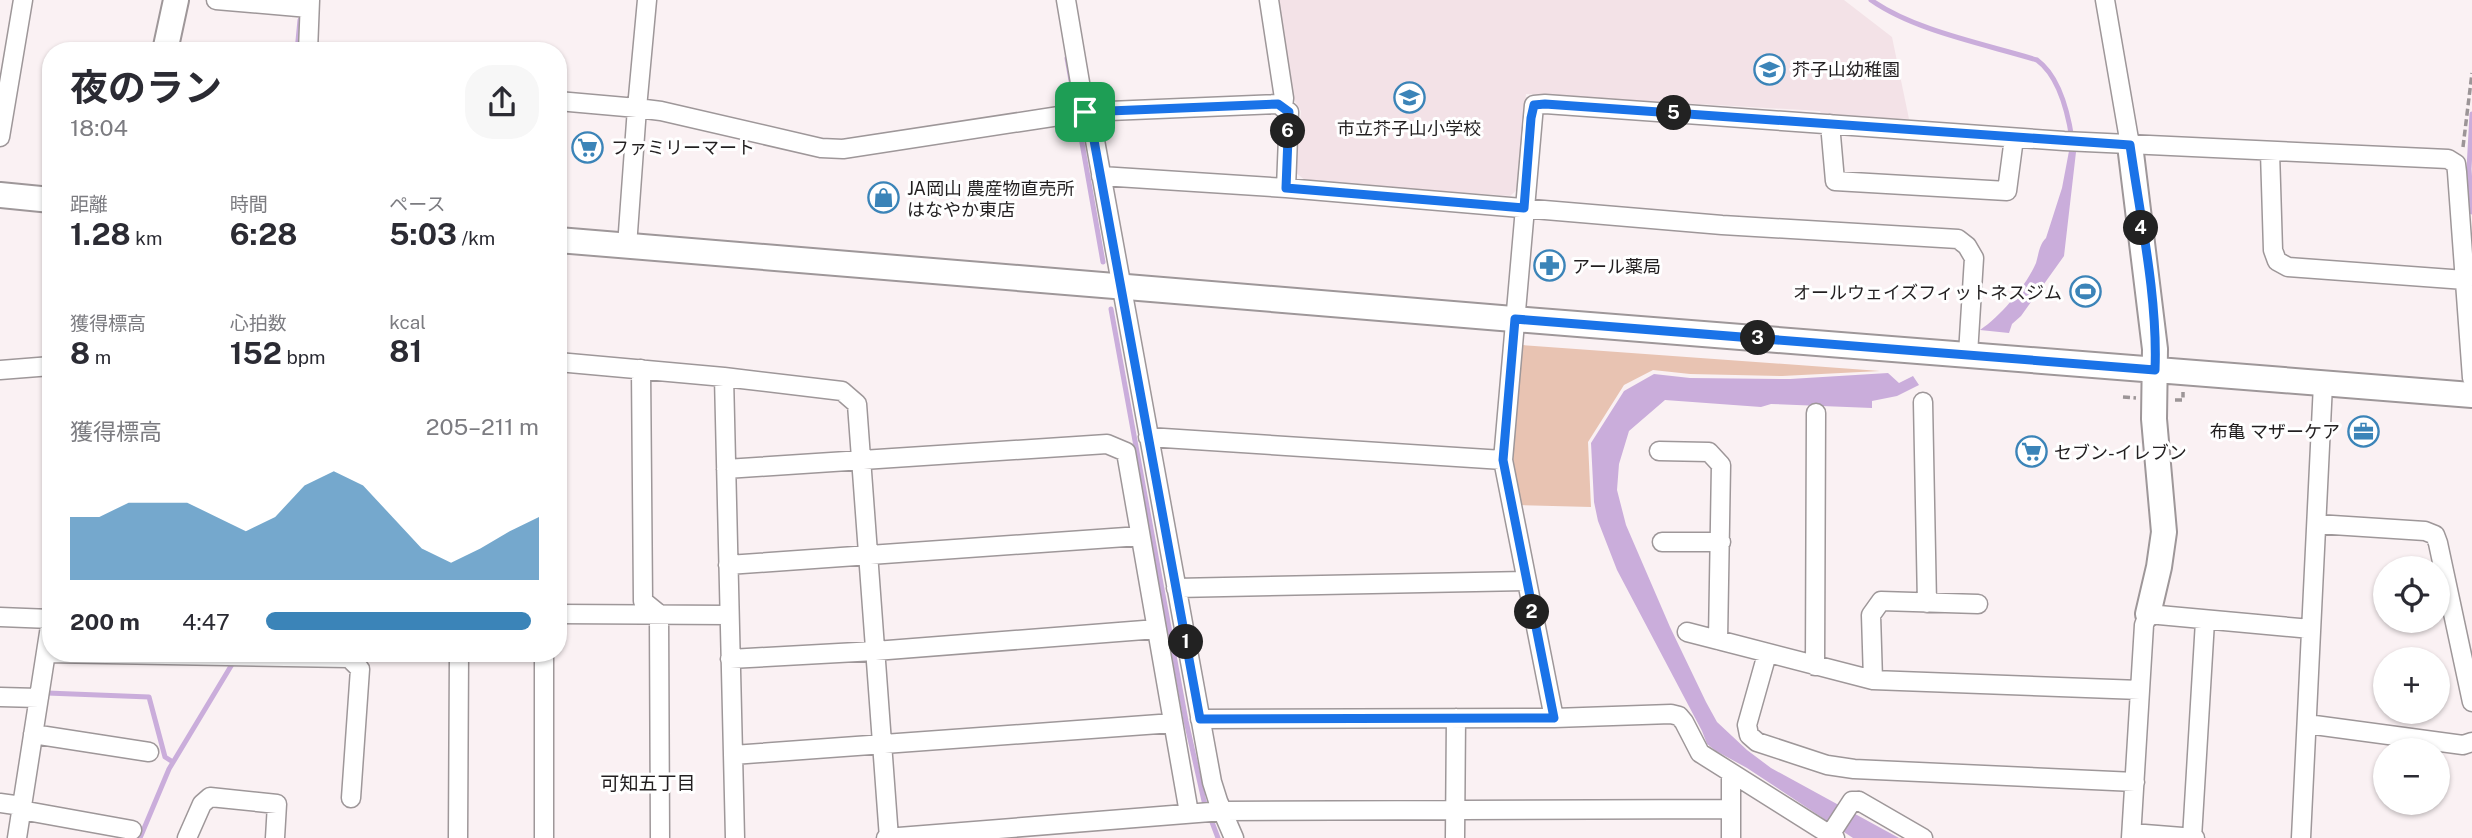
<!DOCTYPE html>
<html lang="ja">
<head>
<meta charset="utf-8">
<style>
	:root { --surface:#fff; --page:#f7f7f7; --text:#2b2b33; --muted:#7c7c81; --accent:#3b84b8 }
	body { margin:0; font-family:"Public Sans","Noto Sans JP",sans-serif; background:var(--page); color:var(--text); height:100vh; display:flex; flex-direction:column; font-size:26px; white-space:nowrap }
	* { box-sizing:border-box; margin:0 }
	p { font-size:23px; color:var(--muted) }
	.icon { flex:none; width:38px; height:38px; fill:none; stroke:currentColor; stroke-width:2; stroke-linecap:round; stroke-linejoin:round }
	.map { position:relative; flex:1; overflow:hidden }
	.drawer { position:absolute; left:42px; top:42px; width:525px; height:620px; display:flex; flex-direction:column; background:var(--surface); border-radius:28px; box-shadow:0 2px 5px #0004 }
	.drawer>* { flex:none }
	.fabs { position:absolute; left:2373px; top:556px; display:grid; gap:14px }
	.fabs a { display:grid; place-items:center; width:77px; height:77px; border-radius:50%; background:var(--surface); box-shadow:0 2px 5px #0004; font-size:35px }
	.pin { position:absolute; display:grid; place-items:center; width:60px; height:60px; color:#fff; margin:-30px; border-radius:14px; box-shadow:0 4px 10px #0006 }
	.km { position:absolute; width:35px; height:35px; margin:-18px; border-radius:50%; background:#222; color:#fff; font-size:19px; line-height:35px; text-align:center }
	.round { display:grid; place-items:center; flex:none; width:74px; height:74px; border-radius:28px; background:var(--page) }
	.headline { display:flex; align-items:center; justify-content:space-between; height:119px; padding:0 28px }
	h1 { font-size:38px; font-weight:700; line-height:52px }
	.figures { display:grid; grid-template-columns:repeat(3,1fr); gap:10px; height:119px; padding:7px 28px }
	.figures div { display:grid; align-content:center }
	.figures b { font-size:30px; font-weight:700 }
	.figures small { font-size:19px; font-weight:400 }
	.figures p { font-size:19px }
	.chart { height:196px; padding:14px 28px }
	.chart p { display:flex; justify-content:space-between }
	.chart svg { width:100%; height:126px; margin-top:7px; fill:var(--accent); opacity:.7 }
	ul { padding:0 28px; list-style:none; font-size:23px }
	li { display:grid; grid-template-columns:112px 84px 1fr; align-items:center; height:52px }
	li i { height:18px; border-radius:9px; background:var(--accent) }
	.map>svg:first-child { display:block }
	.built { fill:#f3e2e7 }
	.green { fill:#e8c3b2 }
	.water { fill:#caaddb }
	.lines { fill:none; stroke-linecap:round; stroke-linejoin:round }
	.stream { stroke:#caaddb; stroke-width:5 }
	.street-casing { stroke:#9e9799; stroke-width:21 }
	.secondary-casing { stroke:#9e9799; stroke-width:28 }
	.path { stroke:#9c9597; stroke-width:3.5; stroke-dasharray:7 3.5; stroke-linecap:butt }
	.street { stroke:#fff; stroke-width:18 }
	.secondary { stroke:#fff; stroke-width:24 }
	.route-casing { stroke:#fff; stroke-width:14 }
	.route { stroke:#1a73e8; stroke-width:9 }
	.labels { text-anchor:middle; dominant-baseline:central; stroke-width:6; stroke-linejoin:round; paint-order:stroke }
	.poi-label { font-size:18px; fill:#221f20; stroke:#fff; text-anchor:start }
	.neighbourhood-label { font-size:19px; fill:#221f20; stroke:#fff }
</style>
</head>
<body>
<div class="map">
<svg width="2472" height="838" viewBox="0 0 2472 838">
	<rect width="100%" height="100%" fill="#faf1f3"/>
	<path class="built" d="M1274,0H1844L1892,37L1909,119L1821,115L1820,111L1526,94L1517,190L1510,196L1306,181L1295,172L1301,111L1287,89Z"/>
	<path class="green" d="M1522,345L1880,371L1782,376L1690,374L1653,370L1624,385L1588,442L1591,507L1519,505L1513,461Z"/>
	<path class="water" d="M2069,151L2076,152L2064,256L2021,316L2012,324L2009,333L1980,330C2001,316 2026,286 2036,263C2039,253 2039,245 2046,238L2062,188Z
		M1888,373L1899,383L1913,376L1919,385L1897,396L1872,401V408L1771,404L1761,407L1665,400L1629,431L1619,464L1617,490L1626,525L1670,627L1706,702L1717,722L1747,750L1771,768L1899,838H1853L1747,768L1716,751L1707,744L1702,731L1617,570L1598,521L1594,502L1591,443L1624,391L1654,374L1690,378L1790,379Z"/>
	<g class="lines">
		<path class="stream" d="M1871,0C1915,31 1985,44 2037,60C2059,76 2068,113 2072,139
			M297,51L300,20
			M1067,58L1103,262
			M2472,114L2469,169L2472,212
			M1111,309L1186,721L1204,801L1218,838
			M47,693L149,697L165,757L173,762
			M140,838L169,769L234,661"/>
		<defs>
			<path id="street" d="M216,0L309,8
				M647,0L637,108L661,111L821,148L843,149L1085,112L1278,104L1289,112L1286,188
				M1066,0L1085,112L1092,124L1212,782L1218,801L1234,838
				M1269,0L1284,98L1283,108
				M2105,0L2130,145
				M308,51L310,0
				M558,101L637,108L627,246
				M1830,124L1835,181L2007,191L2014,138
				M0,137L23,0
				M2270,152L2273,250L2277,261L2288,267L2465,280
				M1101,176L1286,188L1722,225L1958,239L1967,246L1974,258L1968,354
				M558,362L724,377L842,391L857,404L889,838
				M641,369L643,601L659,614L660,838
				M0,370L51,366
				M724,377L735,838
				M1923,402L1927,603
				M1148,437L1503,460
				M1659,451L1709,452L1721,465L1718,640
				M726,469L1107,444L1126,452L1189,813
				M2317,524L2425,531L2435,535L2438,543L2472,702
				M1662,542H1721
				M728,565L1140,536
				M1176,588L1526,581
				M558,614L729,615
				M0,617L51,619
				M1687,632L1873,680L2140,690
				M46,653L349,658L360,669L351,798
				M544,653V838
				M1767,654L1747,725L1749,735L1757,742L1827,765L1854,769L2135,782
				M730,659L875,651L1157,629
				M1815,666L1816,413
				M1873,680L1871,615L1881,601L1978,604
				M0,697L39,698
				M1554,718L1503,460L1534,105L1545,104L2064,141L2448,159L2456,164L2457,172L2472,378
				M1200,719L1554,718L1671,714L1679,716L1684,722L1700,753L1835,838
				M2307,724L2463,745L2472,742
				M33,734L149,752
				M733,755L1173,723
				M1859,801L1923,838
				M0,803L22,806
				M21,810L132,830
				M2132,833L2195,838
				M17,838L51,620
				M187,838L202,804L210,797L277,804L275,838
				M458,838L459,653
				M886,838L1223,811L1731,809
				M1455,838L1456,718
				M1731,838V774
				M1828,838L1852,801H1859
				M2131,838L2144,625L2148,614L2311,629
				M2192,838L2205,621
				M2301,838L2323,384"/>
			<path id="secondary" d="M165,51L176,0
				M2130,145L2155,349L2154,419L2164,532L2159,567L2148,614
				M0,195L51,200
				M558,240L1501,318L2472,395"/>
		</defs>
		<use href="#street" class="street-casing"/>
		<use href="#secondary" class="secondary-casing"/>
		<path class="path" d="M2463,147L2472,73
			M2123,397L2136,398
			M2175,400H2183V392"/>
		<use href="#street" class="street"/>
		<use href="#secondary" class="secondary"/>
	</g>
	<g class="lines">
		<defs>
			<path id="route" d="M1278,104L1289,112L1286,188L1524,208L1531,118L1534,105L1545,104L2130,145C2140,216 2158,298 2155,370L1515,319L1503,460L1554,718L1200,719L1091,124L1085,112Z"/>
		</defs>
		<use href="#route" class="route-casing"/>
		<use href="#route" class="route"/>
	</g>
	<defs>
		<symbol id="school-ring" viewBox="-11 -11 22 22"><circle r="9.5" fill="#fff" stroke="#3b84b8" stroke-width="1.5"/><path d="M0-5L7-2L0 1L-7-2ZM-4 1L0 2.5L4 1V4Q0 6-4 4Z" fill="#3b84b8"/></symbol>
		<symbol id="supermarket-ring" viewBox="-11 -11 22 22"><circle r="9.5" fill="#fff" stroke="#3b84b8" stroke-width="1.5"/><path d="M-6-5.5h2.5l.6 2H6L4.5 2H-2.5L-4.4-4H-6ZM-1.5 3.2a1.3 1.3 0 1 0 .1 0ZM3 3.2a1.3 1.3 0 1 0 .1 0Z" fill="#3b84b8"/></symbol>
		<symbol id="shop-ring" viewBox="-11 -11 22 22"><circle r="9.5" fill="#fff" stroke="#3b84b8" stroke-width="1.5"/><path d="M-5-2.5h2.3a2.7 3.5 0 0 1 5.4 0H5L5.5 6h-11ZM-1.5-2.5h3a1.5 2.3 0 0 0-3 0Z" fill="#3b84b8"/></symbol>
		<symbol id="pharmacy-ring" viewBox="-11 -11 22 22"><circle r="9.5" fill="#fff" stroke="#3b84b8" stroke-width="1.5"/><path d="M-2-6h4v4h4v4h-4v4h-4v-4h-4v-4h4Z" fill="#3b84b8"/></symbol>
		<symbol id="stadium-ring" viewBox="-11 -11 22 22"><circle r="9.5" fill="#fff" stroke="#3b84b8" stroke-width="1.5"/><path d="M0-5a6.5 5 0 1 0 0 10a6.5 5 0 1 0 0-10ZM-3.5-1.8h7v3.6h-7Z" fill="#3b84b8"/></symbol>
		<symbol id="office-ring" viewBox="-11 -11 22 22"><circle r="9.5" fill="#fff" stroke="#3b84b8" stroke-width="1.5"/><path d="M-6-3h4V-5.5h4V-3h4V5H-6ZM-1-4.5V-3h2v-1.5ZM-6 0V1H6V0Z" fill="#3b84b8"/></symbol>
	</defs>
	<g fill-rule="evenodd">
		<use href="#school-ring" x="1752" y="52" width="35" height="35"/>
		<use href="#school-ring" x="1392" y="80" width="35" height="35"/>
		<use href="#supermarket-ring" x="570" y="130" width="35" height="35"/>
		<use href="#shop-ring" x="866" y="180" width="35" height="35"/>
		<use href="#pharmacy-ring" x="1532" y="248" width="35" height="35"/>
		<use href="#stadium-ring" x="2068" y="274" width="35" height="35"/>
		<use href="#office-ring" x="2346" y="414" width="35" height="35"/>
		<use href="#supermarket-ring" x="2014" y="434" width="35" height="35"/>
	</g>
	<g class="labels">
		<g class="poi-label">
			<text x="1792" y="69">芥子山幼稚園</text>
			<text x="1409" y="128" text-anchor="middle">市立芥子山小学校</text>
			<text x="611" y="147">ファミリーマート</text>
			<text x="907" y="188">JA岡山 農産物直売所<tspan x="907" dy="21">はなやか東店</tspan></text>
			<text x="1572" y="266">アール薬局</text>
			<text x="2062" y="292" text-anchor="end">オールウェイズフィットネスジム</text>
			<text x="2340" y="431" text-anchor="end">布亀 マザーケア</text>
			<text x="2054" y="452">セブン-イレブン</text>
		</g>
		<g class="neighbourhood-label">
			<text x="648" y="783">可知五丁目</text>
		</g>
	</g>
</svg>
<div class="fabs">
<a><svg class="icon" aria-label="locate" viewBox="0 0 24 24"><circle cx="12" cy="12" r="6"/><path d="M12 2v4M12 18v4M2 12h4M18 12h4"/></svg></a>
<a>+</a>
<a>−</a>
</div>
<div class="pin" style="left:1085px;top:112px;background:#1e9e55"><svg class="icon" aria-label="arrive" viewBox="0 0 24 24"><path d="M6 21V4h12l-3 4 3 4H6"/></svg></div>
<b class="km" style="left:1186px;top:642px">1</b>
<b class="km" style="left:1532px;top:612px">2</b>
<b class="km" style="left:1758px;top:338px">3</b>
<b class="km" style="left:2141px;top:228px">4</b>
<b class="km" style="left:1674px;top:113px">5</b>
<b class="km" style="left:1288px;top:131px">6</b>
<section class="drawer">
<div class="headline"><div><h1>夜のラン</h1><p>18:04</p></div><a class="round"><svg class="icon" aria-label="share" viewBox="0 0 24 24"><path d="M12 15V3M7 8l5-5 5 5M5 13v7h14v-7"/></svg></a></div>
<div class="figures">
<div><p>距離</p><b>1.28<small> km</small></b></div>
<div><p>時間</p><b>6:28</b></div>
<div><p>ペース</p><b>5:03<small> /km</small></b></div>
</div>
<div class="figures">
<div><p>獲得標高</p><b>8<small> m</small></b></div>
<div><p>心拍数</p><b>152<small> bpm</small></b></div>
<div><p>kcal</p><b>81</b></div>
</div>
<div class="chart"><p><span>獲得標高</span>205–211 m</p>
<svg viewBox="0 0 160 44" preserveAspectRatio="none"><path d="M0 44V22L10 22L20 17L30 17L40 17L50 22L60 27L70 22L80 11L90 6L100 11L110 22L120 33L130 38L140 33L150 27L160 22V44z"/></svg>
</div>
<ul>
<li><b>200 m</b>4:47<i style="width:97%"></i></li>
</ul>
</section>
</div>
</body>
</html>
